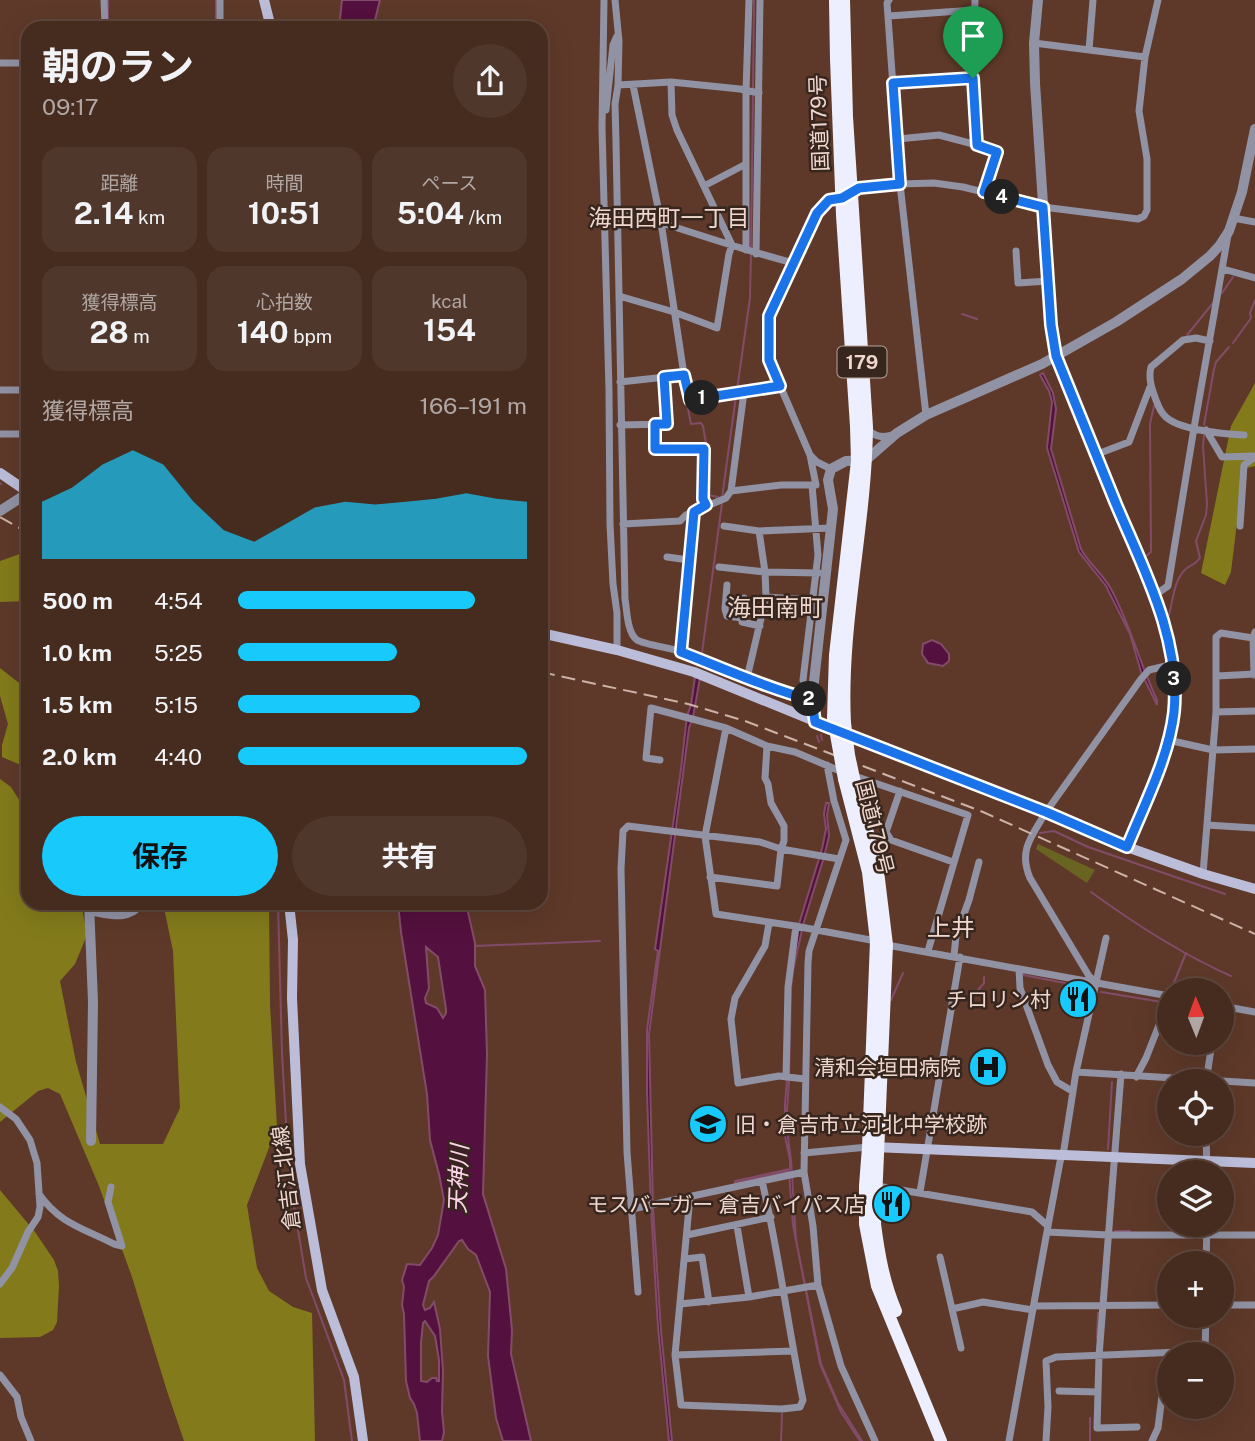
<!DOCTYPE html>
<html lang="ja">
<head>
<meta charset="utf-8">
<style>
	:root { --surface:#462b1f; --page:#50372c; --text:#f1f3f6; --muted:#b0a7a4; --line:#5e473d; --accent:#18cafc }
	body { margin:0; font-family:"Public Sans","Noto Sans JP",sans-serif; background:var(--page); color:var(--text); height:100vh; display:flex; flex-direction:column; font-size:26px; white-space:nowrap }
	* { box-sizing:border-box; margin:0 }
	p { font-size:23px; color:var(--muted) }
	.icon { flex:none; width:38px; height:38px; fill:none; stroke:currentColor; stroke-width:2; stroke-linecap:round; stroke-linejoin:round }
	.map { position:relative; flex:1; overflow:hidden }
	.sheet { position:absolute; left:21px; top:21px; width:527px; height:889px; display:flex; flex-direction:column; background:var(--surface); border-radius:21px; box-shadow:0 7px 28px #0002,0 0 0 2px var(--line) }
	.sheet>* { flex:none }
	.needle { width:46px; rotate:359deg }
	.fabs { position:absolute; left:1157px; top:978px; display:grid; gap:14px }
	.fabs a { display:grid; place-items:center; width:77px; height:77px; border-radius:50%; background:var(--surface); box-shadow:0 7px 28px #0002,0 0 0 2px var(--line); font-size:35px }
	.pin { position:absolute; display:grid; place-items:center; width:60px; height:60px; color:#fff; margin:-72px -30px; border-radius:50% 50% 50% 0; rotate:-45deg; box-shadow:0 0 7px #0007 }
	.pin .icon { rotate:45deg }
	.km { position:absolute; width:35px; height:35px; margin:-18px; border-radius:50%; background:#222; color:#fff; font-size:19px; line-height:35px; text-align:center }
	.round { display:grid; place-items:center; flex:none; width:74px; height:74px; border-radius:37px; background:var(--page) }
	.summary { display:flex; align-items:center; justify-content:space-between; height:119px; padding:0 21px }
	h1 { font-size:38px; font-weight:700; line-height:52px }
	.figures { display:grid; grid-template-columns:repeat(3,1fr); gap:10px; height:119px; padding:7px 21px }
	.figures div { display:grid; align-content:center; border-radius:18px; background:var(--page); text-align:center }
	.figures b { font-size:30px; font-weight:700 }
	.figures small { font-size:19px; font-weight:400 }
	.figures p { font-size:19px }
	.chart { height:196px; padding:14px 21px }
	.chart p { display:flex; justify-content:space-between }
	.chart svg { width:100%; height:126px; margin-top:7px; fill:var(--accent); opacity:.7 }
	.action { display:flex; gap:14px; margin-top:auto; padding:14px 21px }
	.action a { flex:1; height:80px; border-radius:42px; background:var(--accent); color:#111; font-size:28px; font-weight:700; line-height:80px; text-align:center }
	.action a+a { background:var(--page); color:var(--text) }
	ul { padding:0 21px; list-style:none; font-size:23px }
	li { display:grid; grid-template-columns:112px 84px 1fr; align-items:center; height:52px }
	li i { height:18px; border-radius:9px; background:var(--accent) }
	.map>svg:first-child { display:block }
	.green { fill:#6a6422 }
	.forest { fill:#837b1b }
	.water { fill:#54103e; stroke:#824c69; stroke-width:2; fill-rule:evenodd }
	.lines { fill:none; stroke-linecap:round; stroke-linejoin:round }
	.stream { stroke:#824c69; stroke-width:2 }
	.minor { stroke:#9192a4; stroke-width:7 }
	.tertiary { stroke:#9192a4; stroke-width:10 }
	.secondary { stroke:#bcbdd9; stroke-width:10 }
	.trunk { stroke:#eeeffe; stroke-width:12 }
	.rail { stroke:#cdb2a7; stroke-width:2; stroke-dasharray:14 7; stroke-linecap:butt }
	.trunk-bridge { stroke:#eeeffe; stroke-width:12 }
	.route-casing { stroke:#fff; stroke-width:14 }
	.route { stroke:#1a73e8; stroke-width:9 }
	.labels { text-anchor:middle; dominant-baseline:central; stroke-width:5; stroke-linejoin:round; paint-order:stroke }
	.shield { fill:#37261e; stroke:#b8a299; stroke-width:2 }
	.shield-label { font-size:19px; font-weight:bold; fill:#efd7ce }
	.street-label { font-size:21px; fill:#efd7ce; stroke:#37261e }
	.poi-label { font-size:21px; fill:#efd7ce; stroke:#37261e; text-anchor:end }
	.neighbourhood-label { font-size:23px; fill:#efd7ce; stroke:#37261e }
	.water-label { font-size:23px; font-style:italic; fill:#fed3ea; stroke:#37261e }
	.quarter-label { font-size:24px; fill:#efd7ce; stroke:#37261e }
</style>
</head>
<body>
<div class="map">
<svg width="1255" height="1441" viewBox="0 0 1255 1441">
	<rect width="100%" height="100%" fill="#5e3929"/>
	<path class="green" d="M1038,844L1095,870L1087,883L1036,849Z"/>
	<path class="forest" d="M1255,383V466L1247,468L1239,506L1231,572L1225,585L1201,573L1231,426Z
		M28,551V601L0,602V561Z
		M0,668L28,690V768L2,757V745L8,724L0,696Z
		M0,779L11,787L28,814V903H81L87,935L75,964L60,981L76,1062L100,1144H163L180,1108L173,951L163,903H269L270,1005L277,1127L247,1205L257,1268L269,1291L293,1307L312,1313L315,1441H184L167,1391L132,1277L99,1186L60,1094L48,1088L38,1091L0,1122Z
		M0,1190L35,1232L54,1260L58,1271L59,1286L57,1322L53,1330L40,1337L0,1338Z"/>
	<path class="water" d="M342,0H380L373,28H339Z
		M1043,373L1053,393L1056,409L1051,449L1081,549C1089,564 1103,574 1111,589C1130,624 1140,664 1157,700V705L1141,672L1130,634L1106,586L1079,552L1047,448L1052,402L1049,391L1040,375Z
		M932,640L941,644L949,654V661L943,666L928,663L922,654L923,644Z
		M695,677L700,678L693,717L689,728L649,1034L653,1208L661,1331L672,1441H669L658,1327L651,1208L647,1093V1030L658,951L655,949L681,769L687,716L691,705Z
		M826,803H829L827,815L829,836L824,857L803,925L793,971L791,988L789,1082L786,1123L791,1160L796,1240L821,1364L838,1403L862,1441H860L841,1412L820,1364L793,1225L789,1171L735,1183V1181L790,1169V1160L785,1136V1104L787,1081L790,987L799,924L822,849L826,829L824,814Z
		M398,903H454L456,904V903H466L475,943V966L485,990L487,1054L483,1194L506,1269L512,1330L511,1354L531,1441H503L496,1418L488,1356L490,1292L476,1255L468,1249L462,1240L459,1241L434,1276L429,1281L423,1305L425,1310L430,1308L434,1302L440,1329L443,1371L442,1412L444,1432L442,1441H420L417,1413L414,1404L410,1398L406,1381L404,1314L402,1305L404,1287L402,1280L407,1264L420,1265L432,1248L438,1235L444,1200L439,1174L430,1140L427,1094L401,932ZM426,947L438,957L446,1009V1013L443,1018L437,1008L426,1003L425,998L429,988ZM425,1321L435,1336L439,1360V1381H437L436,1378H432L427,1382L421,1381V1343L423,1323Z"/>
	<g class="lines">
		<path class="stream" d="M108,0V20
			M216,0V28
			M753,90L754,0
			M751,247L753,96
			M1222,293L1233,277
			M962,314L977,319
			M1187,335L1213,303
			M1233,343L1251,318L1250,313L1255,300
			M737,390L750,298L751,253
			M687,403L691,424L701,423L703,426L707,449
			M1204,425L1214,369L1216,362L1229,347
			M0,483L1,484
			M706,493L708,495L718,497
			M722,498L736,396
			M1145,557L1151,552L1150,424L1154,406
			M1169,615C1173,600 1174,578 1187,568C1193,564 1196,564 1200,558L1196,541L1206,515L1207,504L1203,446L1204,435
			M702,653L722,503
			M807,704V706
			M821,735L822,740
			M817,736L819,742
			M1040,833L1054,831L1088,847L1225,894
			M1091,892C1135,924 1181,954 1231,976
			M278,903L282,1054L288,1157L292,1194L306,1278L344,1380L352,1441
			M475,946L600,941
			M1023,975L1086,987
			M978,990L984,983V977
			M1171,990L1186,953
			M1101,992L1162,1002
			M891,1000L903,973
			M1108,1149L1112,1082
			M1115,1231H1130
			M1097,1338L1098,1313
			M781,1441L782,1414
			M1090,1441V1418"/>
		<path class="minor" d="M104,0L105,28
			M220,0V28
			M604,0L602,128L609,390L610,524L613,584L617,613V650
			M615,0L619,41L618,85L615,104L616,142L625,599C627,610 627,633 637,640C645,645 673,648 685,653C727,669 768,688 812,700
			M889,0L887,3L900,184L926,415
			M975,0L973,78L977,145L997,152L984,192
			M889,16L974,10
			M1034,43L1145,57
			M1089,50L1093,0
			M0,63H28
			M893,83L973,78
			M618,85L671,82L740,89L759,93
			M633,85L661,222L684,375L690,399L780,386
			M606,110L613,45L617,36
			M898,139L939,135L977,145
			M704,186L746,164
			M852,191L859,188L900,184L934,183L963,187L1043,207L1138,219L1144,216L1147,210V159L1139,111L1145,57L1158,0
			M617,213L627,212C683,229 738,249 794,263
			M1233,218L1255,222
			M746,250V91L749,0
			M1016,251L1018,283L1048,281
			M756,254L760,0
			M1223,269L1255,278
			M619,296L674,312L717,328L729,254L732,245L677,130L672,115L671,82
			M1210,341L1196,338L1183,340L1151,367C1148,379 1152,389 1156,400C1158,405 1160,411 1164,415C1176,430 1224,434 1244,435
			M620,382L684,375
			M0,390H28
			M655,424V449H704L703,500L706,505
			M620,425L667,424L664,377
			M867,428C874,437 882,438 893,435
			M1206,430L1222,457L1255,456
			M0,434H28
			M1095,455L1129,442L1150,387
			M831,469L817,462L810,455L769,360L768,322L769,316L817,213L829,200L842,197
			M731,491L781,485H816L810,455
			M623,524L680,521L686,515L726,498L731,491L744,392
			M724,526L759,531L831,528
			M1240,526L1244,465L1255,457
			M667,557L689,560
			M719,567L765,572L819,573
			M727,585L725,609L727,616L742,618V622L760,626
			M1155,595L1168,586L1194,428L1228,235
			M766,597L813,600
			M742,618L744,598
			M682,651L694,512
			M1254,675L1253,638L1255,632
			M1217,676L1255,674
			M747,678L766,597L765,572L759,531
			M803,680L818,555L812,485
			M1216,712L1255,711
			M1168,740L1213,750L1255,749
			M767,746L765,778L768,784L771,803L784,826V841L781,849L839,859
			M660,760L646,758L651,708L726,728
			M827,765L834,801L846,840L809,951L808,963L804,1172L813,1226L818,1285L841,1366L875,1441
			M900,791L886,832L891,840L953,862
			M1207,825L1255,828
			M1203,874L1216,712V637L1221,633L1253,638
			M769,923L765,946L735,998L731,1019L738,1083L779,1076L805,1079
			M928,951L968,815L840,771L795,752L767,746L726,728L705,836L716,914L795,926L876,941L887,945L1169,996
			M954,956L956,936L969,900L979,862
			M1019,969L1020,988L1048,1065L1057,1082L1072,1091
			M1095,982L1089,976L1030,878C1018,850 1032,836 1046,812L1141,679L1149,670L1174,664
			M1222,1006L1255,1012
			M1076,1072L1255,1083
			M1121,1074L1099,1356L1097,1428L1137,1427
			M786,1077L788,987L796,926
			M1136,1077L1146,1058L1169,1000
			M1206,1082L1212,1043
			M0,1107L16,1119L30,1140L37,1163L40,1207L38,1217L28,1232L12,1268L0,1284
			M1206,1134L1207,1172
			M804,1153L868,1147
			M877,1186L1032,1212L1048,1226
			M920,1192L960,957
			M39,1194C60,1224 83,1228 114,1244L122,1246L108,1202L111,1187
			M690,1197L675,1355L681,1405L782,1409L800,1407L803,1400C788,1327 779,1253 762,1181
			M632,1209L804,1172
			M737,1226L749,1297
			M1047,1232L1108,1235H1255
			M687,1235L771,1217
			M940,1257L961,1348
			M685,1259L702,1257L709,1302
			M1206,1264L1207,1225
			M638,1292L627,1152L621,869L623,831L628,826L760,842L781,849L777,886L710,877
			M680,1304L749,1297L818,1285
			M1222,1305H1255
			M1034,1306L1169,1305
			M952,1309L983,1302L1033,1310
			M675,1355L793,1351
			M0,1375L17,1397L21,1417L31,1441
			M1059,1391L1098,1392
			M1009,1441L1048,1226L1060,1162L1064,1149L1076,1072L1106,938
			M1046,1441L1048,1407L1046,1361L1056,1357L1205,1351L1206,1316
			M1152,1441L1158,1428L1162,1396"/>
		<path class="tertiary" d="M1038,0L1034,43L1035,83L1051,325L1056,356
			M0,511L28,493
			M815,722L812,700L833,509L828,480L831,469L846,461L866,460L897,433L926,415L1042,364L1116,322L1182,279L1210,256L1220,245L1229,231L1242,192L1255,129
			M28,761L27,793L28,795
			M89,903L93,1002L91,1141
			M89,910C108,913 127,921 141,903"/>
		<path class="secondary" d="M264,0L271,28
			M1056,356C1075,404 1094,452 1114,499C1143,566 1181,637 1174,712C1169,757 1144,805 1127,847
			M0,473L28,492
			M541,633L617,650L694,672L932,769L1046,812L1127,847L1203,874L1255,889
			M289,903L293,940L292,998L300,1164L322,1290L354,1377L363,1441
			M873,1147L1255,1163"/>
		<path class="trunk" d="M844,0L847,117L867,427C866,526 840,624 845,723
			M833,718L835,655L857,461L856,426L842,215L836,59L835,0
			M844,779L868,872L876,941L868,1147L865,1186V1224L877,1286L941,1441
			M855,783L878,871L887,945L875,1224C879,1255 884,1283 896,1311"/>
		<path class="rail" d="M0,517L28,533
			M541,672L688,704L745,721L983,812L1255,934"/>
		<path class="trunk-bridge" d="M833,718L844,779
			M845,723L849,755L855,783"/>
	</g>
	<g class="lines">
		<defs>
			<path id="route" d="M973,78L977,145L997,152L984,192L1043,207L1051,325L1056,356C1076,406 1096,455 1116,504C1144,570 1181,639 1174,712C1169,757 1144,805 1127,847L1046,812L815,722L812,700C767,688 725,669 681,652L694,512L706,505L703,499L704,449H655V424H667L664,377L684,375L690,400L780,386L769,360V316L817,213L829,200L842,198L859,188L900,184L893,83Z"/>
		</defs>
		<use href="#route" class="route-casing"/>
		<use href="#route" class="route"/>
	</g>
	<defs>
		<symbol id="restaurant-disc" viewBox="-11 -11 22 22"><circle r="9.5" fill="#18cafc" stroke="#37261e"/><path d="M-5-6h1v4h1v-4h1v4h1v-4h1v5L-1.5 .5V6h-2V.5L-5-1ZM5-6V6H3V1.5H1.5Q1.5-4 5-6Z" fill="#111"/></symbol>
		<symbol id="hospital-disc" viewBox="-11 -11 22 22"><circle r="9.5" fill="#18cafc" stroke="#37261e"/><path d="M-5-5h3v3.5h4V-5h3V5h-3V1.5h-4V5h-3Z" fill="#111"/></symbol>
		<symbol id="school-disc" viewBox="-11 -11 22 22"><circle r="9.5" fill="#18cafc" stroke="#37261e"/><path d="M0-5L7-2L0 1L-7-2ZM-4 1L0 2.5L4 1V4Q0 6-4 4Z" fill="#111"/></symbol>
	</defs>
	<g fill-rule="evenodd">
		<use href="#restaurant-disc" x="1056" y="977" width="44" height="44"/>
		<use href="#hospital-disc" x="966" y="1045" width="44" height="44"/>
		<use href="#school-disc" x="686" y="1102" width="44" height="44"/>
		<use href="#restaurant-disc" x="870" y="1182" width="44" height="44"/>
	</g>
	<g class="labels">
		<rect class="shield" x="837.5" y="346.5" width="49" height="31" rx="5"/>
		<g class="shield-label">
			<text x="862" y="362">179</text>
		</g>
		<g class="street-label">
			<text transform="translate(819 123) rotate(-92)">国道179号</text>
			<text transform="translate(875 827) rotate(76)">国道179号</text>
			<text transform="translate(286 1178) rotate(-97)">倉吉江北線</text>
		</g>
		<g class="poi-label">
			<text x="1051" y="999">チロリン村</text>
			<text x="961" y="1067">清和会垣田病院</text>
			<text x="735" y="1124" text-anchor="start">旧・倉吉市立河北中学校跡</text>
			<text x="865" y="1204">モスバーガー 倉吉バイパス店</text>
		</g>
		<g class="neighbourhood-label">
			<text x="669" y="217">海田西町一丁目</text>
		</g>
		<g class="water-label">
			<text transform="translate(458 1179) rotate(-88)">天神川</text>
		</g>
		<g class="quarter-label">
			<text x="775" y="607">海田南町</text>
			<text x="951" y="927">上井</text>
		</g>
	</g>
</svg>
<div class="fabs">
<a><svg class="needle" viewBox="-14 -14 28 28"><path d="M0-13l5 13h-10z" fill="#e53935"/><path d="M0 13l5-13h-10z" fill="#b0a7a4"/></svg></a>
<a><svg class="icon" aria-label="locate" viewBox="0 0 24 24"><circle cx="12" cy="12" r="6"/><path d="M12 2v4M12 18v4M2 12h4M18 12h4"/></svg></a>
<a><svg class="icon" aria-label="layers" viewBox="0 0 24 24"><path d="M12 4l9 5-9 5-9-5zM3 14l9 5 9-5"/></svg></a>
<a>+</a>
<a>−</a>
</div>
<div class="pin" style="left:973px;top:78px;background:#1e9e55"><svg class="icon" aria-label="arrive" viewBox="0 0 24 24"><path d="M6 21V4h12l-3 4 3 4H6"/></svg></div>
<b class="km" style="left:702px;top:398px">1</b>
<b class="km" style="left:809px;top:699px">2</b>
<b class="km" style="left:1174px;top:679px">3</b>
<b class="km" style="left:1002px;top:197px">4</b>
<section class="sheet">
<div class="summary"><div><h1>朝のラン</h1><p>09:17</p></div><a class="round"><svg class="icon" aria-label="share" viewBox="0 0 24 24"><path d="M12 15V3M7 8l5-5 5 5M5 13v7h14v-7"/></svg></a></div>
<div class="figures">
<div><p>距離</p><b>2.14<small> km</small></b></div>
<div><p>時間</p><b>10:51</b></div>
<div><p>ペース</p><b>5:04<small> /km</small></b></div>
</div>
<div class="figures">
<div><p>獲得標高</p><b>28<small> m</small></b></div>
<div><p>心拍数</p><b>140<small> bpm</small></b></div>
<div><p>kcal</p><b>154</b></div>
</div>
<div class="chart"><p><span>獲得標高</span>166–191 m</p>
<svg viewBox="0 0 160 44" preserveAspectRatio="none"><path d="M0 44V24L10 19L20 11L30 6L40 11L50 24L60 34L70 38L80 32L90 26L100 24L110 25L120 24L130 23L140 21L150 23L160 24V44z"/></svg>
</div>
<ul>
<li><b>500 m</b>4:54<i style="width:82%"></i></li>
<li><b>1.0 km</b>5:25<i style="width:55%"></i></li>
<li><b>1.5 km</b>5:15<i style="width:63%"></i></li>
<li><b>2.0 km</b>4:40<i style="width:100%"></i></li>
</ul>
<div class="action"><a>保存</a><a>共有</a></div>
</section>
</div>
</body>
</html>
